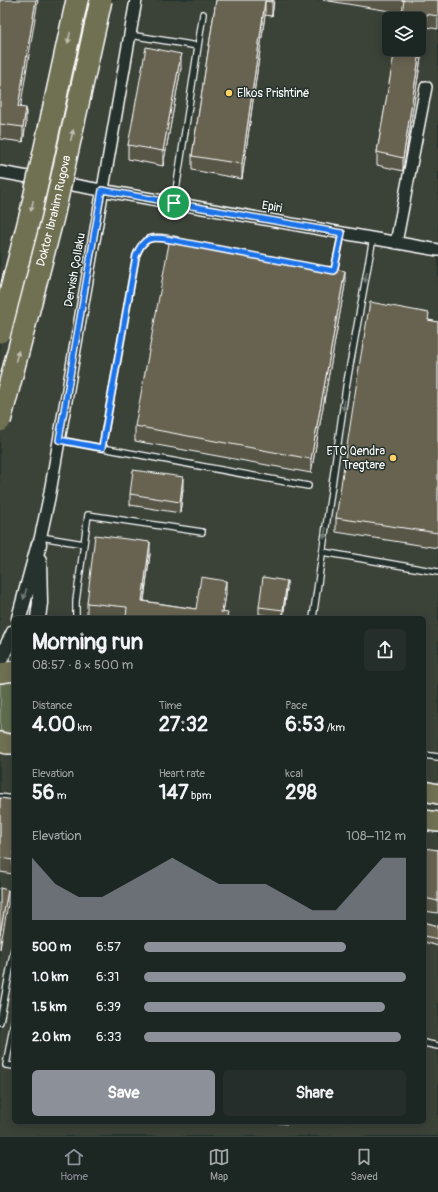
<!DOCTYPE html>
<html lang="en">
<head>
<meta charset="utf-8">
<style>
	:root { --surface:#1c2622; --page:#252e2a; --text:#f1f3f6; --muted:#a0a5a5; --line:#3a4340; --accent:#8c9099 }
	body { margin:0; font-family:Pangolin,sans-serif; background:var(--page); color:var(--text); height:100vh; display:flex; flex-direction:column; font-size:15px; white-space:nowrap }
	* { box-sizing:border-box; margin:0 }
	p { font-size:13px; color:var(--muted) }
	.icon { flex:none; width:22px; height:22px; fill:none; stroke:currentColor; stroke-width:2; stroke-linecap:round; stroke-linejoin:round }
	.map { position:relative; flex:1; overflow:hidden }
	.details { position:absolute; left:12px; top:616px; width:414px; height:508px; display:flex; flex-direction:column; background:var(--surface); border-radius:6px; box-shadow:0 2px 10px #0003,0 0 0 1px var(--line) }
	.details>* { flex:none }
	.controls { position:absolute; left:382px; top:12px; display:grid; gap:8px }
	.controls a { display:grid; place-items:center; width:44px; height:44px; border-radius:6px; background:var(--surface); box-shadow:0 2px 10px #0003,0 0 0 1px var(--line); font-size:20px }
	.pin { position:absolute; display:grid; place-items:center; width:34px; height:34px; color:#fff; margin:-17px; border:2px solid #fff; border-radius:50%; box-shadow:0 1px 4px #0007 }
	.round { display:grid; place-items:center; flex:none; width:42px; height:42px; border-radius:6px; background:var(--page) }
	.head { display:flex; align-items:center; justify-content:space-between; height:68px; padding:0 20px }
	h1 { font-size:22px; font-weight:800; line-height:30px }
	.metrics { display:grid; grid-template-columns:repeat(3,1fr); gap:6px; height:68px; padding:4px 20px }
	.metrics div { display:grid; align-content:center }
	.metrics b { font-size:20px; font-weight:800 }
	.metrics small { font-size:11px; font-weight:400 }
	.metrics p { font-size:11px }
	.chart { height:112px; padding:8px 20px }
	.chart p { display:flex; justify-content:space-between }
	.chart svg { width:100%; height:72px; margin-top:4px; fill:var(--accent); opacity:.7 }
	.cta { display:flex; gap:8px; margin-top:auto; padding:8px 20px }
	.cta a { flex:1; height:46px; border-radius:6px; background:var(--accent); color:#fff; font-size:16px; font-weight:800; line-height:46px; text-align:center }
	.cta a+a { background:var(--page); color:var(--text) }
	ul { padding:0 20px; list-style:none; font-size:13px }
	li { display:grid; grid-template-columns:64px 48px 1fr; align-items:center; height:30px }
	li i { height:10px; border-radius:5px; background:var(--accent) }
	.tabs { display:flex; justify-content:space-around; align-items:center; height:56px; border-top:1px solid var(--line); background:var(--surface); font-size:11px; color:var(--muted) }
	.tabs a { display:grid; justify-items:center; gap:2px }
	.tabs .on { color:var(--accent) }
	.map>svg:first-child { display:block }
	.built { fill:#3a4238; fill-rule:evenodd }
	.green { fill:#606d4e; stroke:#b0b6a6 }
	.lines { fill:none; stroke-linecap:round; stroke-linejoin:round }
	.service-casing { stroke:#fff; stroke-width:8 }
	.minor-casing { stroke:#fff; stroke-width:14 }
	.tertiary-casing { stroke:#fff; stroke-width:17 }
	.trunk-casing { stroke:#fff; stroke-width:22 }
	.service { stroke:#26332d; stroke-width:5.5 }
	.minor { stroke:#26332d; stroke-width:11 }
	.tertiary { stroke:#26332d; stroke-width:14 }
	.trunk { stroke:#706f52; stroke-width:19 }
	.motorway-bridge-casing { stroke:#fff; stroke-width:24; stroke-linecap:butt }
	.motorway-bridge { stroke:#706f52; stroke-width:21 }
	.wall { fill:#595646; stroke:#fff }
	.shaded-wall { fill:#494639; stroke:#fff }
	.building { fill:#686451; stroke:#fff }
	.oneway { fill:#bfbeb1 }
	.oneway2 { fill:#727a76 }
	.route-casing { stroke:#fff; stroke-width:8 }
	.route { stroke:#1a73e8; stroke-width:5 }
	.poi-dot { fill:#ffd166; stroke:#26332d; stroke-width:1.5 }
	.labels { text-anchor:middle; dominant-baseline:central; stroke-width:3; stroke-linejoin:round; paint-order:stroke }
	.poi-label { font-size:12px; fill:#fff; stroke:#26332d; text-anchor:start }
	.street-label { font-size:12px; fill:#fff; stroke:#26332d }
</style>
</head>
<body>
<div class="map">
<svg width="438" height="1136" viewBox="0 0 438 1136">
	<rect width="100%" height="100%" fill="#26332d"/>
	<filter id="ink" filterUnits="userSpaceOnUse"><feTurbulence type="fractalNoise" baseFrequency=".025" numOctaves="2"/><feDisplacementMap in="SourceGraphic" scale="8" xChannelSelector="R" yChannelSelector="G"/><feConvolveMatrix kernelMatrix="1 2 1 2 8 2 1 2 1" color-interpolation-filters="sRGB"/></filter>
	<g filter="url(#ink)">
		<path class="built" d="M0,0H438V1136H0ZM389,19H419V49H389ZM14,618H424V1122H14Z"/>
		<path class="green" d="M6,682H14V733H10L0,731V684Z"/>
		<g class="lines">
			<defs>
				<path id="service" d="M130,35L198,46
					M174,203L203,14
					M330,270L334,271L342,233
					M59,440L308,486
					M102,448L136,256C144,234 155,236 176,240
					M41,537L84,544
					M323,552L438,572
					M76,618V601L88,515L202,532
					M313,618L346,387L373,238
					M424,755L438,757
					M0,797L14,799
					M0,1022L14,949
					M14,1022L6,1065L14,1066
					M424,1043L438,1046"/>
				<path id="minor" d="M0,172L438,250
					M396,243L426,87
					M39,544L49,498L136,0"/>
				<path id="tertiary" d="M19,618L39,544
					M38,618L40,603L39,560
					M0,660L14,632"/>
				<path id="trunk" d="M0,673L14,671
					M0,742L7,744H14
					M424,791L438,794
					M424,820L438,822"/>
			</defs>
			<use href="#service" class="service-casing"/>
			<use href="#minor" class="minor-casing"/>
			<use href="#tertiary" class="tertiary-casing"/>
			<use href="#trunk" class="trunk-casing"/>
			<use href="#service" class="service"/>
			<use href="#minor" class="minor"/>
			<use href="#tertiary" class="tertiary"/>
			<use href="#trunk" class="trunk"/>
			<defs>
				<g id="motorway-bridge">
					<path d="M0,332L31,212L77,0"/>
					<path id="s1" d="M0,421L53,217L101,0"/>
				</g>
			</defs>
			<use href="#motorway-bridge" class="motorway-bridge-casing"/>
			<use href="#motorway-bridge" class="motorway-bridge"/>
		</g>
		<path class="wall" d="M0,0L20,108L26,123L23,142L0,139Z
			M216,0H274L272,16L265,15L242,179L192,170V156Z
			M323,0H438V29L426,27L403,171L377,165V152L402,13Z
			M181,68L163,166L128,159V145Z
			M345,285L311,473L135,441V426Z
			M429,320L438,322V548L336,532V518Z
			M183,489L180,513L130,505V494Z
			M150,554L144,601L196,609L226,594L223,613L228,618H112L87,615V603Z
			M287,589L283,618L259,614V607Z
			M0,798L14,800L13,874L0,872Z
			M424,850H438V913L424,911Z
			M424,922L438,926V946L424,942Z
			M272,1122H288L287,1124Z"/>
		<path class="shaded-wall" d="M36,0H38L18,122V107Z
			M272,0H274L272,16Z
			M265,1V15L242,179V164Z
			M426,14V27L403,171V158Z
			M181,54V68L163,166V151Z
			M26,108V123L23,142V127Z
			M345,271V285L311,473V459Z
			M183,477V489L180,513V502Z
			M150,542V554L142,613V601Z
			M226,581V594L222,618L221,612Z
			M287,581V589L283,618V610Z
			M14,855V870L13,874V860Z
			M8,890V904L0,949V934Z"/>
		<path class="building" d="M0,0H36L18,107L26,108L23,127L0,124Z
			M216,0H272V2L265,1L242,164L192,156Z
			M402,0H438V16L426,14L403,158L377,152L395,49H419V19H401L404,0Z
			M146,47L181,54L163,151L128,145Z
			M170,238L345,271L311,459L135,426Z
			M370,302L429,313L428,320L438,322V533L336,518L360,361Z
			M133,470L183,477L180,502L130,494Z
			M95,535L150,542L142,601L196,609L201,577L226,581L221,612L228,613L227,618H126L127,607L87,603Z
			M263,577L287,581L283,610L259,607Z
			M0,798L14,800V855L13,860L0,858Z
			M424,848L438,850V901L424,898Z
			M0,888L8,890L0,934Z
			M424,922L438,926V939L424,936Z"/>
		<defs><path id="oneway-solid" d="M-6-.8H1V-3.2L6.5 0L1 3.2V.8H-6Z"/></defs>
		<g class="oneway">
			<use href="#oneway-solid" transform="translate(69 38) rotate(102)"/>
			<use href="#oneway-solid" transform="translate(72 135) rotate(-77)"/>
			<use href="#oneway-solid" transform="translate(32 206) rotate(103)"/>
			<use href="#oneway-solid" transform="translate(17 356) rotate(-75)"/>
		</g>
		<g class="oneway2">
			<use href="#oneway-solid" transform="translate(366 277) rotate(100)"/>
			<use href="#oneway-solid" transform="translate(344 405) rotate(98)"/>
			<use href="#oneway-solid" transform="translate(325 533) rotate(98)"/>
			<use href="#oneway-solid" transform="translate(25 594) rotate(106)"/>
		</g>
	</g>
	<g class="lines" filter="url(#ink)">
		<defs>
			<path id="route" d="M102,190L342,233L334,271L172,240C152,237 144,235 136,256L102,448L59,440Z"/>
		</defs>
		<use href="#route" class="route-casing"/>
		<use href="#route" class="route"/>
	</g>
	<g class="poi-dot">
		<circle cx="229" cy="93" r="4"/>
		<circle cx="393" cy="458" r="4"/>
	</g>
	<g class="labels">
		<g class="poi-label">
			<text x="237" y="93">Elkos Prishtinë</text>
			<text x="385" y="451" text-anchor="end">ETC Qendra<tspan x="385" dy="14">Tregtare</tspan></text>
		</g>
		<g class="street-label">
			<text transform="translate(272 207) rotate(10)">Epiri</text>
			<text stroke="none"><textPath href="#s1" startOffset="217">Doktor Ibrahim Rugova</textPath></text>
			<text transform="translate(75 270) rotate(-80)">Dervish Çollaku</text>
		</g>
	</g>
</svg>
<div class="controls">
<a><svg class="icon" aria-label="layers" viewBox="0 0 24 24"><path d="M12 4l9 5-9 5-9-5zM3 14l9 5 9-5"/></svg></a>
</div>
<div class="pin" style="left:174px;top:203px;background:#1e9e55"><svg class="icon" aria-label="arrive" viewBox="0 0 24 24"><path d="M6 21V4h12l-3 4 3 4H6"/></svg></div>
<section class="details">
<div class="head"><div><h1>Morning run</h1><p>08:57 · 8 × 500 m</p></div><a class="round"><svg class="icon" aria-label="share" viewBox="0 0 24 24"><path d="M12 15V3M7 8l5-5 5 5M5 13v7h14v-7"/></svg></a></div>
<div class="metrics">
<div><p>Distance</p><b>4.00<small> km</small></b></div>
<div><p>Time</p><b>27:32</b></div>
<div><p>Pace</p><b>6:53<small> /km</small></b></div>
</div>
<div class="metrics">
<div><p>Elevation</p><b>56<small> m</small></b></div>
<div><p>Heart rate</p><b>147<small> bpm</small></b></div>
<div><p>kcal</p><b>298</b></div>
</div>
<div class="chart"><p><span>Elevation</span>108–112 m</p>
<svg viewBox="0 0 160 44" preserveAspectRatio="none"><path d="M0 44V6L10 22L20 30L30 30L40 22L50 14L60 6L70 14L80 22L90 22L100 22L110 30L120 38L130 38L140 22L150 6L160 6V44z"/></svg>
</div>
<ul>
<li><b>500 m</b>6:57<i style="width:77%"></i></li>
<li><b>1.0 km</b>6:31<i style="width:100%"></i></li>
<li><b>1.5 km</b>6:39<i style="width:92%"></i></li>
<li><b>2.0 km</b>6:33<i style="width:98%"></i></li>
</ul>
<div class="cta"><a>Save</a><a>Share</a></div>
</section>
</div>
<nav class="tabs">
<a class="on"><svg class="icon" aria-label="home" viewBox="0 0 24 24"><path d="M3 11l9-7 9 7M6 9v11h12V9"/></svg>Home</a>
<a><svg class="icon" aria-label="map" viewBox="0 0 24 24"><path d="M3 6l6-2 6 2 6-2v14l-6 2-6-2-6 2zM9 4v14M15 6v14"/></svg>Map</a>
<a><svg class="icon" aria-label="saved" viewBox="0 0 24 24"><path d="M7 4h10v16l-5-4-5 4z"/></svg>Saved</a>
</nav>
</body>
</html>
